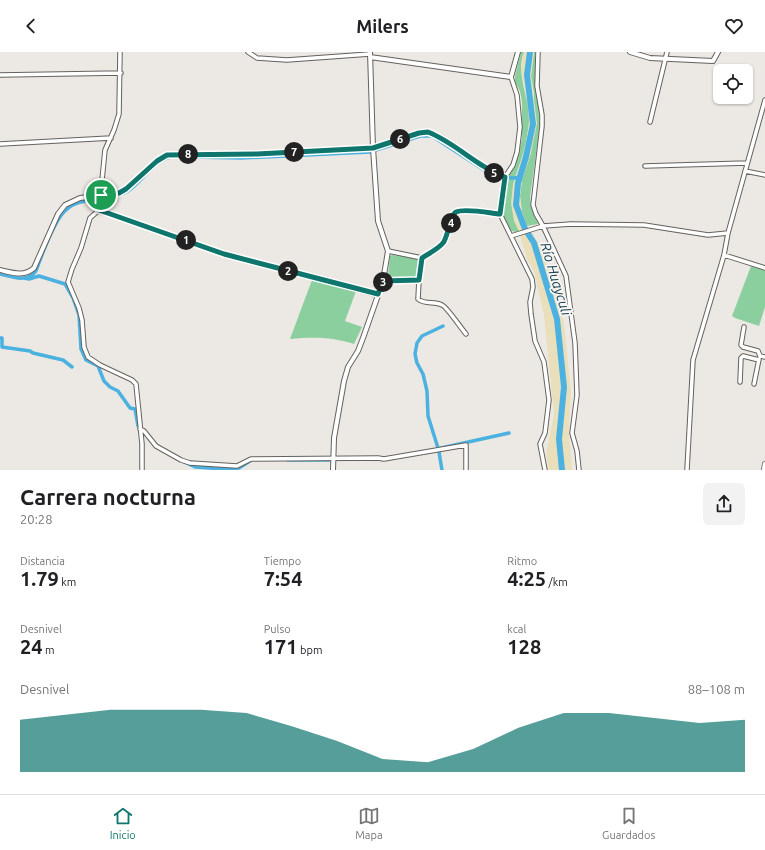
<!DOCTYPE html>
<html lang="es">
<head>
<meta charset="utf-8">
<style>
	:root { --surface:#fff; --page:#f2f2f2; --text:#202124; --muted:#757577; --line:#e0e0e0; --accent:#0f766e }
	body { margin:0; font-family:Ubuntu,sans-serif; background:var(--page); color:var(--text); height:100vh; display:flex; flex-direction:column; font-size:15px; white-space:nowrap }
	* { box-sizing:border-box; margin:0 }
	p { font-size:13px; color:var(--muted) }
	.icon { flex:none; width:22px; height:22px; fill:none; stroke:currentColor; stroke-width:2; stroke-linecap:round; stroke-linejoin:round }
	.map { position:relative; height:418px; overflow:hidden }
	.details { display:flex; flex-direction:column; background:var(--surface); flex:1 }
	.details>* { flex:none }
	.buttons { position:absolute; left:713px; top:12px; display:grid; gap:8px }
	.buttons a { display:grid; place-items:center; width:40px; height:40px; border-radius:6px; background:var(--surface); box-shadow:0 1px 3px #0004; font-size:20px }
	.pin { position:absolute; display:grid; place-items:center; width:34px; height:34px; color:#fff; margin:-17px; border:2px solid #fff; border-radius:50%; box-shadow:0 1px 4px #0007 }
	.km { position:absolute; width:20px; height:20px; margin:-10px; border-radius:50%; background:#222; color:#fff; font-size:11px; line-height:20px; text-align:center }
	.round { display:grid; place-items:center; flex:none; width:42px; height:42px; border-radius:6px; background:var(--page) }
	.headline { display:flex; align-items:center; justify-content:space-between; height:68px; padding:0 20px }
	h1 { font-size:22px; font-weight:600; line-height:30px }
	.stats { display:grid; grid-template-columns:repeat(3,1fr); gap:6px; height:68px; padding:4px 20px }
	.stats div { display:grid; align-content:center }
	.stats b { font-size:20px; font-weight:600 }
	.stats small { font-size:11px; font-weight:400 }
	.stats p { font-size:11px }
	.chart { height:112px; padding:8px 20px }
	.chart p { display:flex; justify-content:space-between }
	.chart svg { width:100%; height:72px; margin-top:4px; fill:var(--accent); opacity:.7 }
	header { display:flex; justify-content:space-between; align-items:center; height:52px; padding:0 20px; background:var(--surface); font-size:18px; font-weight:600 }
	.tabs { display:flex; justify-content:space-around; align-items:center; height:56px; border-top:1px solid var(--line); background:var(--surface); font-size:11px; color:var(--muted) }
	.tabs a { display:grid; justify-items:center; gap:2px }
	.tabs .selected { color:var(--accent) }
	.map>svg:first-child { display:block }
	.green { fill:#8bcf9e }
	.sand { fill:#e9dfba }
	.lines { fill:none; stroke-linecap:round; stroke-linejoin:round }
	.canal { stroke:#4bb1e0; stroke-width:3.5 }
	.river { stroke:#4bb1e0; stroke-width:6 }
	.minor-casing { stroke:#65625e; stroke-width:5.5 }
	.tertiary-casing { stroke:#65625e; stroke-width:6 }
	.secondary-casing { stroke:#65625e; stroke-width:6 }
	.minor { stroke:#fff; stroke-width:3.5 }
	.tertiary { stroke:#fff; stroke-width:4 }
	.secondary { stroke:#fff; stroke-width:4.5 }
	.route-casing { stroke:#fff; stroke-width:8 }
	.route { stroke:#0f766e; stroke-width:5 }
	.labels { text-anchor:middle; dominant-baseline:central; stroke-width:3.5; stroke-linejoin:round; paint-order:stroke }
	.water-label { font-size:14px; font-style:italic; fill:#154155; stroke:#f9f5f1 }
</style>
</head>
<body>
<header><svg class="icon" aria-label="back" viewBox="0 0 24 24"><path d="M15 5l-7 7 7 7"/></svg>Milers<svg class="icon" aria-label="heart" viewBox="0 0 24 24"><path d="M12 20l-8-8c-3-5 5-10 8-4 3-6 11-1 8 4z"/></svg></header>
<div class="map">
<svg width="765" height="418" viewBox="0 0 765 418">
	<rect width="100%" height="100%" fill="#ece8e3"/>
	<path class="green" d="M521,0H524C515,23 531,48 529,72C527,85 525,98 520,111C518,118 514,126 513,134C512,149 513,166 519,179L515,180L510,178L502,161L508,126L519,102L522,86V50L520,39L515,30V24Z
		M534,0H535V24L540,63V73L530,145L531,154L538,172L527,174L522,160L520,144L522,128L531,101L534,41L531,24Z
		M392,203L417,206L420,208L417,227L390,226L388,224L390,204Z
		M751,214L765,218V255L759,274L735,266L732,264Z
		M312,228L356,239L345,269L362,275L354,292C331,285 314,285 290,287Z"/>
	<path class="sand" d="M524,0H534L531,24L537,71L531,101L522,128L520,144L522,160L527,174L538,190L550,220L564,271L571,339L569,381L572,418H549L546,402L554,362L544,263L534,219L527,207L519,179L514,169L511,151L513,133L526,93L529,70L528,53L521,17L522,6Z"/>
	<g class="lines">
		<path class="canal" d="M376,98L420,84H432L495,125L515,126L520,125
			M191,105L241,106L370,100
			M104,146C112,145 120,144 128,139C141,131 156,106 172,105
			M0,222C12,225 27,231 36,219C41,205 55,167 66,158C74,150 86,149 97,147
			M24,226L29,227L39,224L65,232L73,246L79,263L81,297L86,308L98,314L104,329L110,335L118,339L130,356L135,357L138,374
			M0,286H2V295L30,299L33,301L63,308L72,315
			M438,396L428,364L427,339L423,322L417,311L415,302L417,291L422,284L443,274
			M441,396L509,381
			M439,400L442,418
			M288,408H331
			M182,409L195,415L224,417L239,416L250,409"/>
		<path class="river" d="M530,0L527,23L533,72L526,105L518,131L516,153L525,177L534,191L557,267L564,335L559,387L562,418"/>
		<defs>
			<path id="minor" d="M120,0L119,62L114,78L105,98L99,158L90,166L81,196L72,217L68,230L79,256L82,268L84,295L88,305L100,313L132,328L136,332L142,392V418
				M248,0L257,6L287,8L370,2
				M538,0L537,34L542,63V74L533,153L536,162L543,174L566,224L575,291L577,343L572,381L577,399L579,418
				M0,23L121,21
				M511,25L517,43L520,75L517,100L513,113L505,125L500,162L532,227L533,235L530,250L531,262L535,289L544,310L549,348L545,381L540,392L545,418
				M650,70L667,0
				M0,92L111,86
				M373,96L419,81L428,80L441,85L494,121L505,125
				M645,114L747,111
				M745,119L765,123
				M99,158L225,202L378,243
				M511,184L543,174L571,172L644,173L708,183L728,181
				M724,203L765,216
				M422,206C428,202 438,197 443,191C448,185 450,163 456,160C464,156 490,161 500,162
				M419,228L418,247C425,253 434,249 442,253C447,255 460,275 466,282
				M383,229L419,228L422,206L388,199
				M744,275L741,293L743,295L758,299L760,304L765,305
				M740,330L741,306L743,304L759,308
				M754,332L759,307
				M140,377L144,379L156,394L181,408L190,411L237,414L251,407L378,406L384,407L466,393V418
				M687,418L693,308L724,203L728,181L765,48"/>
			<path id="tertiary" d="M630,0L650,6L713,9L718,0
				M370,5L511,25L518,0
				M0,218C13,221 24,225 34,216L58,162L65,153L80,146L119,141L125,137L157,109L167,103L257,102L373,96
				M333,418L334,386L344,329L348,315L358,299L363,286L383,229L388,199L378,169L373,96L370,0"/>
			<path id="secondary" d="M764,418L765,412"/>
		</defs>
		<use href="#minor" class="minor-casing"/>
		<use href="#tertiary" class="tertiary-casing"/>
		<use href="#secondary" class="secondary-casing"/>
		<use href="#minor" class="minor"/>
		<use href="#tertiary" class="tertiary"/>
		<use href="#secondary" class="secondary"/>
	</g>
	<g class="lines">
		<defs>
			<path id="route" d="M428,80C456,91 477,115 505,125L500,162C490,161 464,156 456,160C450,163 448,185 443,191C438,197 428,202 422,206L419,228L383,229L378,242L224,202L99,158L101,143L119,141L126,137L157,109L167,103L257,102L373,96L419,81Z"/>
		</defs>
		<use href="#route" class="route-casing"/>
		<use href="#route" class="route"/>
	</g>
	<g class="labels">
		<g class="water-label">
			<text transform="translate(556 227) rotate(73)">Río Huayculi</text>
		</g>
	</g>
</svg>
<div class="buttons">
<a><svg class="icon" aria-label="locate" viewBox="0 0 24 24"><circle cx="12" cy="12" r="6"/><path d="M12 2v4M12 18v4M2 12h4M18 12h4"/></svg></a>
</div>
<div class="pin" style="left:101px;top:143px;background:#1e9e55"><svg class="icon" aria-label="arrive" viewBox="0 0 24 24"><path d="M6 21V4h12l-3 4 3 4H6"/></svg></div>
<b class="km" style="left:186px;top:188px">1</b>
<b class="km" style="left:288px;top:219px">2</b>
<b class="km" style="left:383px;top:230px">3</b>
<b class="km" style="left:451px;top:171px">4</b>
<b class="km" style="left:494px;top:121px">5</b>
<b class="km" style="left:400px;top:87px">6</b>
<b class="km" style="left:294px;top:100px">7</b>
<b class="km" style="left:188px;top:102px">8</b>
</div>
<section class="details">
<div class="headline"><div><h1>Carrera nocturna</h1><p>20:28</p></div><a class="round"><svg class="icon" aria-label="share" viewBox="0 0 24 24"><path d="M12 15V3M7 8l5-5 5 5M5 13v7h14v-7"/></svg></a></div>
<div class="stats">
<div><p>Distancia</p><b>1.79<small> km</small></b></div>
<div><p>Tiempo</p><b>7:54</b></div>
<div><p>Ritmo</p><b>4:25<small> /km</small></b></div>
</div>
<div class="stats">
<div><p>Desnivel</p><b>24<small> m</small></b></div>
<div><p>Pulso</p><b>171<small> bpm</small></b></div>
<div><p>kcal</p><b>128</b></div>
</div>
<div class="chart"><p><span>Desnivel</span>88–108 m</p>
<svg viewBox="0 0 160 44" preserveAspectRatio="none"><path d="M0 44V12L10 9L20 6L30 6L40 6L50 8L60 16L70 25L80 36L90 38L100 30L110 17L120 8L130 8L140 11L150 14L160 12V44z"/></svg>
</div>
</section>
<nav class="tabs">
<a class="selected"><svg class="icon" aria-label="home" viewBox="0 0 24 24"><path d="M3 11l9-7 9 7M6 9v11h12V9"/></svg>Inicio</a>
<a><svg class="icon" aria-label="map" viewBox="0 0 24 24"><path d="M3 6l6-2 6 2 6-2v14l-6 2-6-2-6 2zM9 4v14M15 6v14"/></svg>Mapa</a>
<a><svg class="icon" aria-label="saved" viewBox="0 0 24 24"><path d="M7 4h10v16l-5-4-5 4z"/></svg>Guardados</a>
</nav>
</body>
</html>
